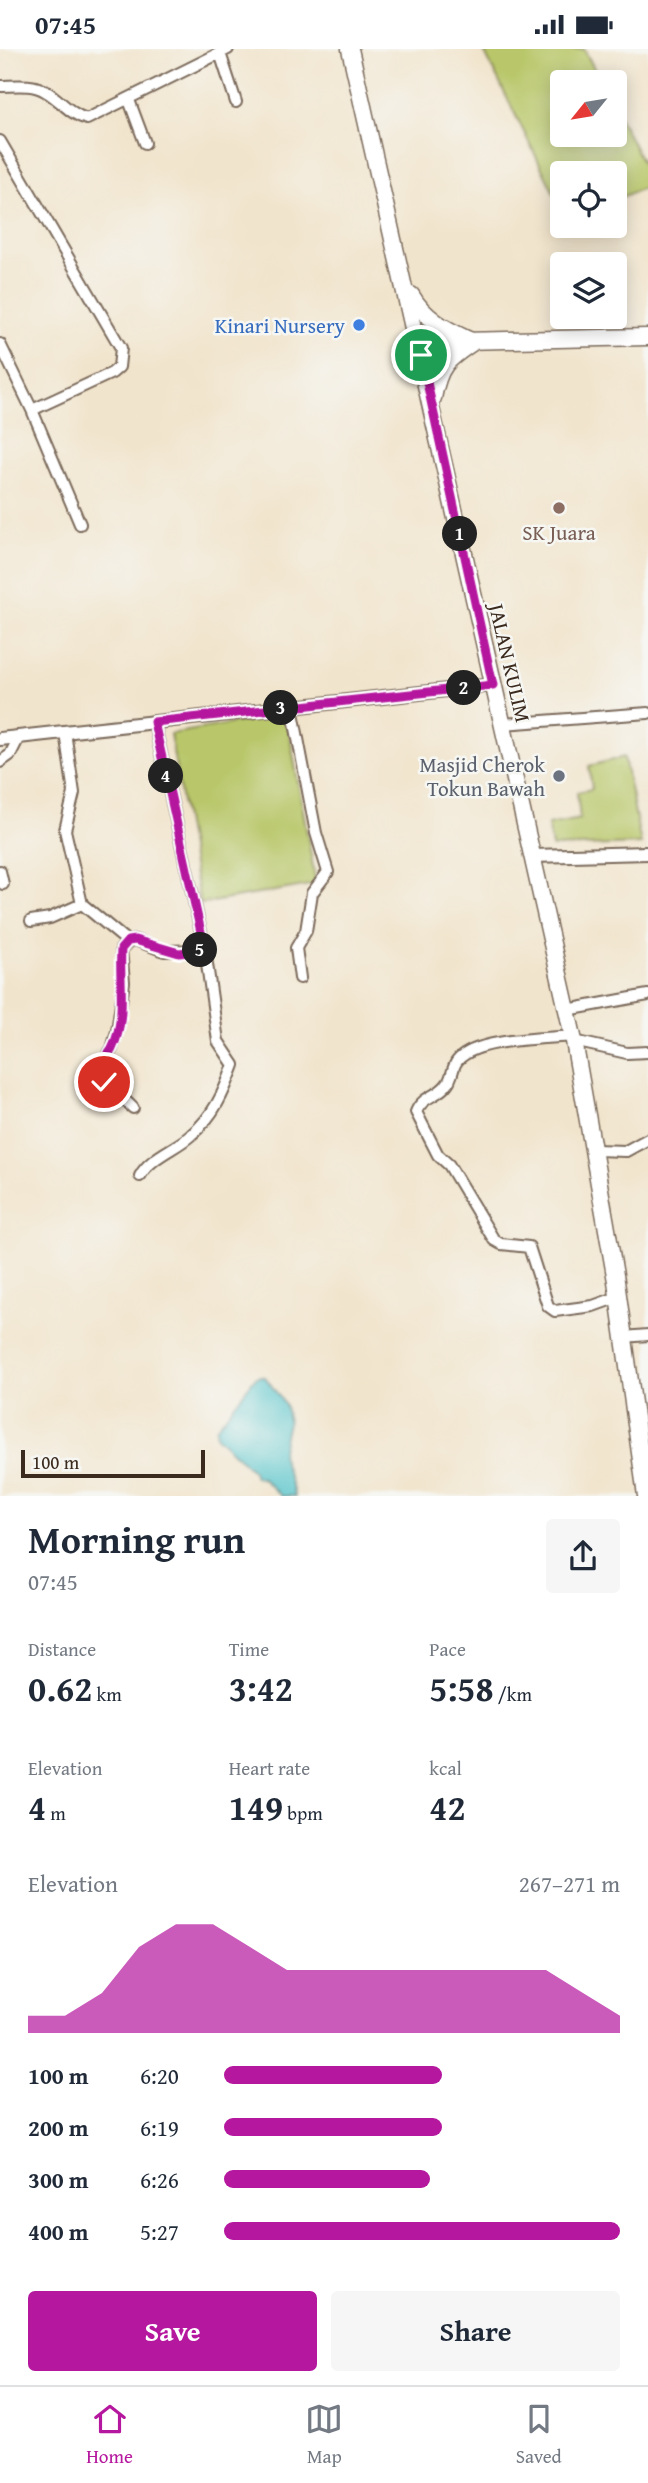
<!DOCTYPE html>
<html lang="en">
<head>
<meta charset="utf-8">
<style>
	:root { --surface:#fff; --page:#f6f6f7; --text:#1f2937; --muted:#747a83; --line:#e0e1e3; --accent:#b5179e }
	body { margin:0; font-family:"Gentium Book Plus",serif; background:var(--page); color:var(--text); height:100vh; display:flex; flex-direction:column; font-size:26px; white-space:nowrap }
	* { box-sizing:border-box; margin:0 }
	p { font-size:23px; color:var(--muted) }
	.icon { flex:none; width:38px; height:38px; fill:none; stroke:currentColor; stroke-width:2; stroke-linecap:round; stroke-linejoin:round }
	.map { position:relative; height:1447px; overflow:hidden }
	.panel { display:flex; flex-direction:column; background:var(--surface); flex:1 }
	.panel>* { flex:none }
	.needle { width:46px; rotate:240deg }
	.fabs { position:absolute; left:550px; top:21px; display:grid; gap:14px }
	.fabs a { display:grid; place-items:center; width:77px; height:77px; border-radius:7px; background:var(--surface); box-shadow:0 4px 18px #0003; font-size:35px }
	.scale { position:absolute; left:21px; bottom:18px; width:184px; box-sizing:border-box; padding-left:7px; border:4px solid #3b2a1e; border-top:0; font-size:19px; line-height:24px; white-space:nowrap; color:#3b2a1e; -webkit-text-stroke:5px #f6f6f2; paint-order:stroke }
	.pin { position:absolute; display:grid; place-items:center; width:60px; height:60px; color:#fff; margin:-30px; border:4px solid #fff; border-radius:50%; box-shadow:0 2px 7px #0007 }
	.km { position:absolute; width:35px; height:35px; margin:-18px; border-radius:50%; background:#222; color:#fff; font-size:19px; line-height:35px; text-align:center }
	.round { display:grid; place-items:center; flex:none; width:74px; height:74px; border-radius:7px; background:var(--page) }
	.overview { display:flex; align-items:center; justify-content:space-between; height:119px; padding:0 28px }
	h1 { font-size:38px; font-weight:700; line-height:52px }
	.figures { display:grid; grid-template-columns:repeat(3,1fr); gap:10px; height:119px; padding:7px 28px }
	.figures div { display:grid; align-content:center }
	.figures b { font-size:35px; font-weight:700 }
	.figures small { font-size:19px; font-weight:400 }
	.figures p { font-size:19px }
	.chart { height:196px; padding:14px 28px }
	.chart p { display:flex; justify-content:space-between }
	.chart svg { width:100%; height:126px; margin-top:7px; fill:var(--accent); opacity:.7 }
	.action { display:flex; gap:14px; margin-top:auto; padding:14px 28px }
	.action a { flex:1; height:80px; border-radius:7px; background:var(--accent); color:#fff; font-size:28px; font-weight:700; line-height:80px; text-align:center }
	.action a+a { background:var(--page); color:var(--text) }
	ul { padding:0 28px; list-style:none; font-size:23px }
	li { display:grid; grid-template-columns:112px 84px 1fr; align-items:center; height:52px }
	li i { height:18px; border-radius:9px; background:var(--accent) }
	.status { display:flex; justify-content:space-between; align-items:center; height:49px; padding:0 35px; background:var(--surface); direction:ltr }
	.status svg { height:19px; fill:currentColor }
	.menu { display:flex; justify-content:space-around; align-items:center; height:98px; border-top:2px solid var(--line); background:var(--surface); font-size:19px; color:var(--muted) }
	.menu a { display:grid; justify-items:center; gap:4px }
	.menu .selected { color:var(--accent) }
	.map>svg:first-child { display:block }
	.green { fill:#b9c76a; stroke:#7a7844; stroke-width:2 }
	.water { fill:#56c4cb; stroke:#487774; stroke-width:2 }
	.lines { fill:none; stroke-linecap:round; stroke-linejoin:round }
	.minor-casing { stroke:#7b6b5b; stroke-width:14 }
	.tertiary-casing { stroke:#7b6b5b; stroke-width:16 }
	.primary-casing { stroke:#7b6b5b; stroke-width:19 }
	.minor { stroke:#fff; stroke-width:10 }
	.tertiary { stroke:#fff; stroke-width:12 }
	.primary { stroke:#fff; stroke-width:16 }
	.route-casing { stroke:#fff; stroke-width:14 }
	.route { stroke:#b5179e; stroke-width:9 }
	.shop-dot { fill:#3f7fe0; stroke:#f6f6f2; stroke-width:2.5 }
	.education-dot { fill:#8d6e63; stroke:#f6f6f2; stroke-width:2.5 }
	.worship-dot { fill:#6b7280; stroke:#f6f6f2; stroke-width:2.5 }
	.labels { text-anchor:middle; dominant-baseline:central; stroke-width:5; stroke-linejoin:round; paint-order:stroke }
	.shop-label { font-size:21px; fill:#366cbe; stroke:#f6f6f2; text-anchor:end }
	.education-label { font-size:21px; fill:#785e54; stroke:#f6f6f2 }
	.street-label { font-size:21px; fill:#3b2a1e; stroke:#f6f6f2 }
	.worship-label { font-size:21px; fill:#5b616d; stroke:#f6f6f2; text-anchor:end }
</style>
</head>
<body>
<div class="status"><b>07:45</b><svg viewBox="0 0 49 12"><path d="M0 12V9h3v3zM5 12V6h3v6zM10 12V3h3v9zM15 12V0h3v12zM26 1h20v11H26zM47 4h2v5h-2z"/></svg></div>
<div class="map">
<svg width="648" height="1447" viewBox="0 0 648 1447">
	<rect width="100%" height="100%" fill="#f6f6f2"/>
	<filter id="ink" filterUnits="userSpaceOnUse"><feTurbulence type="fractalNoise" baseFrequency=".0143" numOctaves="2"/><feDisplacementMap in="SourceGraphic" scale="14" xChannelSelector="R" yChannelSelector="G"/><feConvolveMatrix kernelMatrix="1 2 1 2 8 2 1 2 1" color-interpolation-filters="sRGB"/></filter>
	<filter id="wash" filterUnits="userSpaceOnUse"><feTurbulence type="fractalNoise" baseFrequency=".00686" numOctaves="4" result="noise"/><feDisplacementMap in="SourceGraphic" scale="28" xChannelSelector="R" yChannelSelector="G"/><feGaussianBlur stdDeviation="1.57" result="paint"/><feColorMatrix in="noise" values="0 0 0 0 0 0 0 0 0 0 0 0 0 0 0 0 0 1.4 0 .05"/><feComposite in="paint" operator="in"/></filter>
	<g filter="url(#wash)">
		<rect width="100%" height="100%" fill="#f1e4cc"/>
		<path class="green" d="M483,0H584L601,33H562V86H614V58L648,125V137L614,151V124H562V160Z
			M286,665L316,835L200,855L170,685Z
			M624,708L641,795L552,798L548,776L580,770L577,743L592,740L589,717Z"/>
		<path class="water" d="M261,1327L266,1329L285,1356L288,1373L281,1405L295,1447H281L262,1429L255,1428L253,1422L217,1388L216,1379L256,1328Z"/>
	</g>
	<g filter="url(#ink)">
		<g class="lines">
			<defs>
				<path id="minor" d="M220,4L236,53
					M0,37C14,37 32,34 45,42C60,50 69,65 87,70L228,0
					M129,51L145,94
					M0,92L121,299L119,318L112,324L32,361
					M0,295L32,361L80,475
					M292,658L316,784L328,823L312,844L306,882L296,899L300,929
					M503,675L648,664
					M65,683L74,744L65,781L82,855
					M0,713L10,706L19,688
					M0,822L3,835
					M31,872L50,869L82,855L128,893
					M567,961L648,946
					M573,987C544,990 477,989 458,1011C452,1017 453,1028 447,1035C438,1048 422,1047 416,1063L438,1106L449,1116L494,1191L501,1195L529,1198L548,1257L555,1262L593,1257L618,1248
					M574,992L627,1004L648,1003
					M133,1059L96,1023L112,1000L117,982L124,933L121,900L128,893L135,891L164,902L205,901
					M595,1101L626,1102L648,1090
					M140,1127C150,1108 176,1100 191,1086C214,1067 224,1043 234,1016L218,992L205,901L154,673
					M624,1288L648,1286"/>
				<path id="tertiary" d="M0,690L493,636
					M532,807L648,804"/>
				<path id="primary" d="M350,0L574,992L616,1232L646,1447
					M411,246C425,271 448,281 473,293C446,311 439,317 433,349
					M418,293L648,288"/>
			</defs>
			<use href="#minor" class="minor-casing"/>
			<use href="#tertiary" class="tertiary-casing"/>
			<use href="#primary" class="primary-casing"/>
			<use href="#minor" class="minor"/>
			<use href="#tertiary" class="tertiary"/>
			<use href="#primary" class="primary"/>
		</g>
	</g>
	<g class="lines" filter="url(#ink)">
		<defs>
			<path id="route" d="M104,1033L96,1023C99,1013 107,1009 112,1000C127,970 119,932 121,900L128,892L135,891L179,904L205,901L154,673L493,636L421,306"/>
		</defs>
		<use href="#route" class="route-casing"/>
		<use href="#route" class="route"/>
	</g>
	<circle class="shop-dot" cx="359" cy="276" r="7"/>
	<circle class="education-dot" cx="559" cy="459" r="7"/>
	<circle class="worship-dot" cx="559" cy="727" r="7"/>
	<g class="labels">
		<g class="shop-label">
			<text x="345" y="276">Kinari Nursery</text>
		</g>
		<g class="education-label">
			<text x="559" y="483">SK Juara</text>
		</g>
		<g class="street-label">
			<text transform="translate(510 614) rotate(77)">JALAN KULIM</text>
		</g>
		<g class="worship-label">
			<text x="545" y="715">Masjid Cherok<tspan x="545" dy="24">Tokun Bawah</tspan></text>
		</g>
	</g>
</svg>
<div class="fabs">
<a><svg class="needle" viewBox="-14 -14 28 28"><path d="M0-13l5 13h-10z" fill="#e53935"/><path d="M0 13l5-13h-10z" fill="#747a83"/></svg></a>
<a><svg class="icon" aria-label="locate" viewBox="0 0 24 24"><circle cx="12" cy="12" r="6"/><path d="M12 2v4M12 18v4M2 12h4M18 12h4"/></svg></a>
<a><svg class="icon" aria-label="layers" viewBox="0 0 24 24"><path d="M12 4l9 5-9 5-9-5zM3 14l9 5 9-5"/></svg></a>
</div>
<div class="scale">100 m</div>
<div class="pin" style="left:421px;top:306px;background:#1e9e55"><svg class="icon" aria-label="arrive" viewBox="0 0 24 24"><path d="M6 21V4h12l-3 4 3 4H6"/></svg></div>
<div class="pin" style="left:104px;top:1033px;background:#d93025"><svg class="icon" aria-label="check" viewBox="0 0 24 24"><path d="M5 12l5 5 9-10"/></svg></div>
<b class="km" style="left:460px;top:485px">1</b>
<b class="km" style="left:464px;top:639px">2</b>
<b class="km" style="left:281px;top:659px">3</b>
<b class="km" style="left:166px;top:727px">4</b>
<b class="km" style="left:200px;top:901px">5</b>
</div>
<section class="panel">
<div class="overview"><div><h1>Morning run</h1><p>07:45</p></div><a class="round"><svg class="icon" aria-label="share" viewBox="0 0 24 24"><path d="M12 15V3M7 8l5-5 5 5M5 13v7h14v-7"/></svg></a></div>
<div class="figures">
<div><p>Distance</p><b>0.62<small> km</small></b></div>
<div><p>Time</p><b>3:42</b></div>
<div><p>Pace</p><b>5:58<small> /km</small></b></div>
</div>
<div class="figures">
<div><p>Elevation</p><b>4<small> m</small></b></div>
<div><p>Heart rate</p><b>149<small> bpm</small></b></div>
<div><p>kcal</p><b>42</b></div>
</div>
<div class="chart"><p><span>Elevation</span>267–271 m</p>
<svg viewBox="0 0 160 44" preserveAspectRatio="none"><path d="M0 44V38L10 38L20 30L30 14L40 6L50 6L60 14L70 22L80 22L90 22L100 22L110 22L120 22L130 22L140 22L150 30L160 38V44z"/></svg>
</div>
<ul>
<li><b>100 m</b>6:20<i style="width:55%"></i></li>
<li><b>200 m</b>6:19<i style="width:55%"></i></li>
<li><b>300 m</b>6:26<i style="width:52%"></i></li>
<li><b>400 m</b>5:27<i style="width:100%"></i></li>
</ul>
<div class="action"><a>Save</a><a>Share</a></div>
</section>
<nav class="menu">
<a class="selected"><svg class="icon" aria-label="home" viewBox="0 0 24 24"><path d="M3 11l9-7 9 7M6 9v11h12V9"/></svg>Home</a>
<a><svg class="icon" aria-label="map" viewBox="0 0 24 24"><path d="M3 6l6-2 6 2 6-2v14l-6 2-6-2-6 2zM9 4v14M15 6v14"/></svg>Map</a>
<a><svg class="icon" aria-label="saved" viewBox="0 0 24 24"><path d="M7 4h10v16l-5-4-5 4z"/></svg>Saved</a>
</nav>
</body>
</html>
